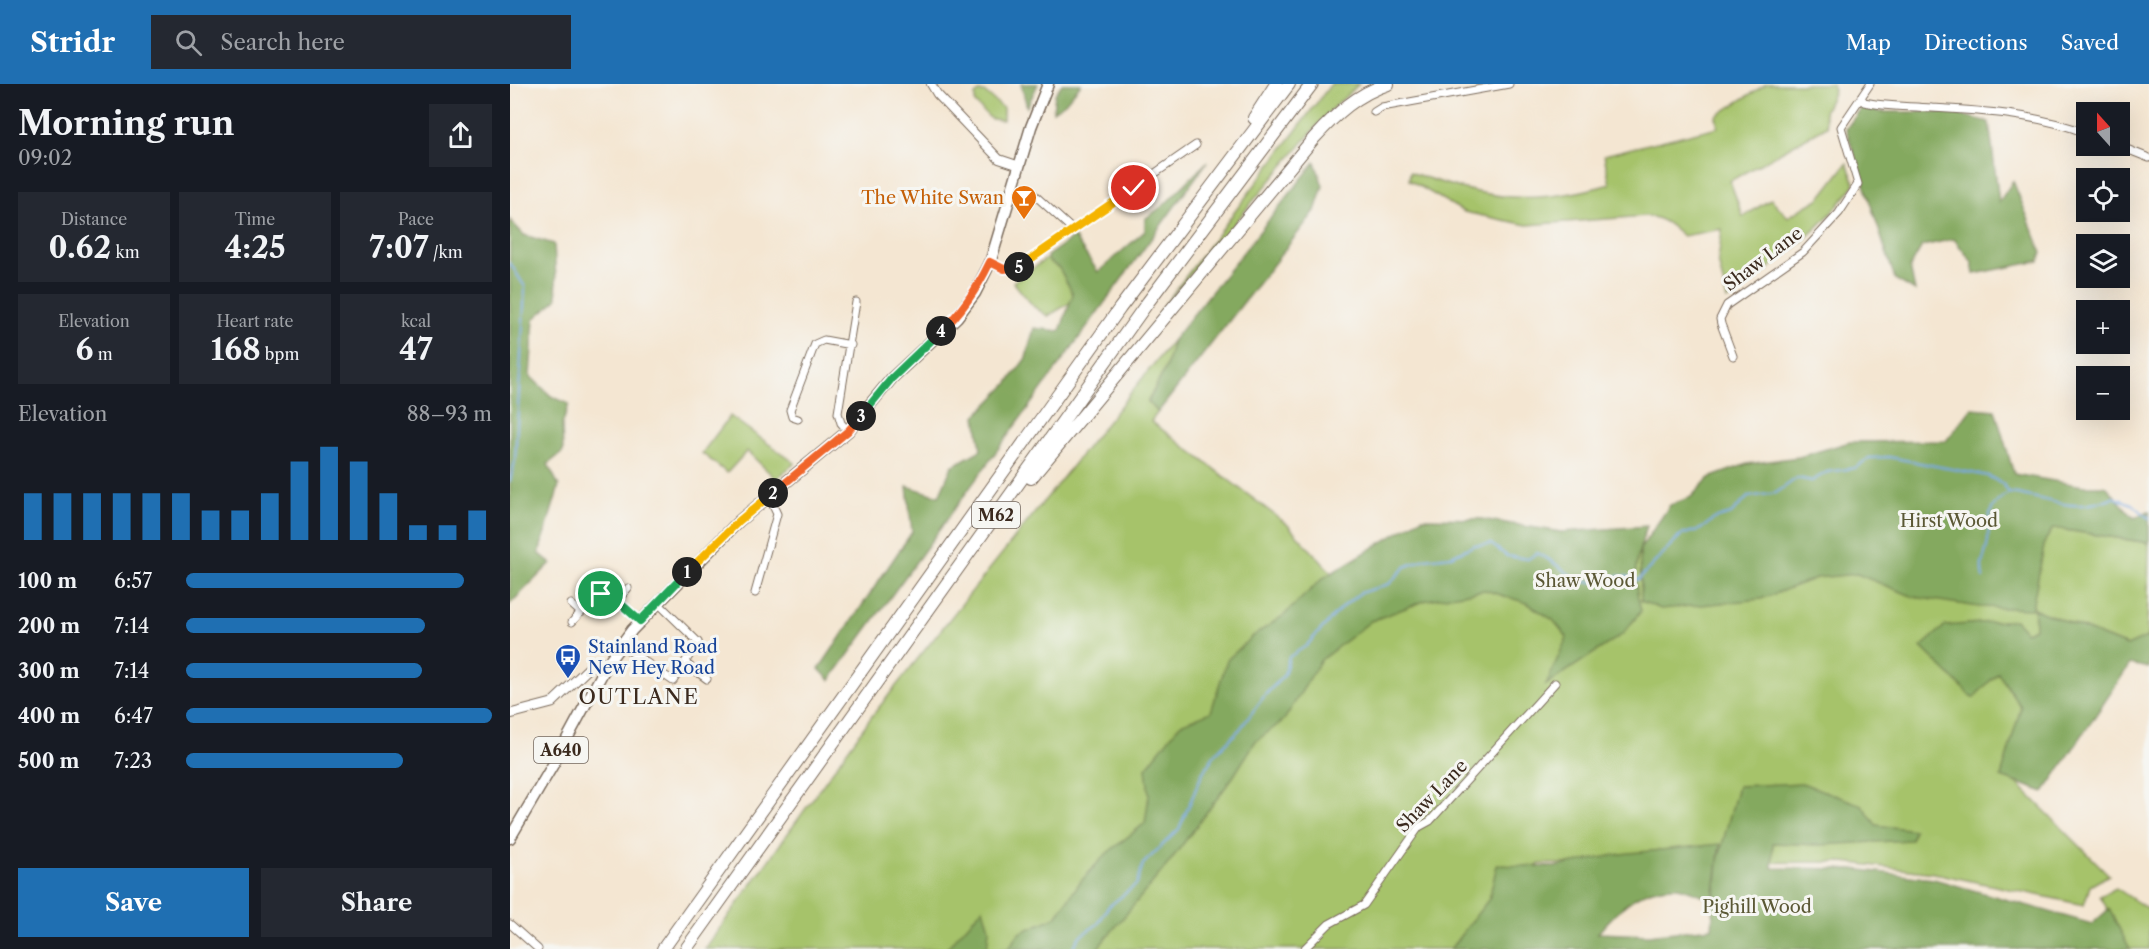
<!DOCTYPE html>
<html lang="en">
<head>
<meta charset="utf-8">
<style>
	:root { --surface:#171b24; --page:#242831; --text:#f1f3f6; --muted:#9ea1a6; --accent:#1f6fb2 }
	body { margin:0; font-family:"Libre Caslon Text",serif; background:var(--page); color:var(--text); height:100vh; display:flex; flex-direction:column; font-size:22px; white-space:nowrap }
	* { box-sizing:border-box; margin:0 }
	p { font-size:20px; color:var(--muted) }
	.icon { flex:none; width:33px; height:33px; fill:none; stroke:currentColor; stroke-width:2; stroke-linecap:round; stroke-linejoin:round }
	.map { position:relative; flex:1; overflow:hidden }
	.drawer { display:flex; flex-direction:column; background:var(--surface); width:510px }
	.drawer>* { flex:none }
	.needle { width:39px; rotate:339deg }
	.tools { position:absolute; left:1566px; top:18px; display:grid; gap:12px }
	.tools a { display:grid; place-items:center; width:54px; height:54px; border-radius:0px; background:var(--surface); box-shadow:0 6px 24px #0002; font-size:30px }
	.pin { position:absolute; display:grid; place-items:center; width:51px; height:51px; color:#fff; margin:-26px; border:3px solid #fff; border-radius:50%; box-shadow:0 2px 6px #0007 }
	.km { position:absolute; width:30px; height:30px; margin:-15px; border-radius:50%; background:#222; color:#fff; font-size:16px; line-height:30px; text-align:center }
	.round { display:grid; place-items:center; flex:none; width:63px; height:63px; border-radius:0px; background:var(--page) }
	.head { display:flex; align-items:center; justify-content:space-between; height:102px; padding:0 18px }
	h1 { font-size:33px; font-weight:700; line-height:45px }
	.metrics { display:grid; grid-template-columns:repeat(3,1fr); gap:9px; height:102px; padding:6px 18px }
	.metrics div { display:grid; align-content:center; border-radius:0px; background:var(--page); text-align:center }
	.metrics b { font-size:30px; font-weight:700 }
	.metrics small { font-size:16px; font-weight:400 }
	.metrics p { font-size:16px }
	.chart { height:168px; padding:12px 18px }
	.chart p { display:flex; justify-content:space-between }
	.chart svg { width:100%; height:108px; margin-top:6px; stroke:var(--accent); stroke-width:6 }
	.primary-button { display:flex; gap:12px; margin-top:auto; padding:12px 18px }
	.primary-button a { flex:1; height:69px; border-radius:0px; background:var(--accent); color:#fff; font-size:24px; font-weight:700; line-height:69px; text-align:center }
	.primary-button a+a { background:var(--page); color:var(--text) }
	ul { padding:0 18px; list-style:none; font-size:20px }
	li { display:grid; grid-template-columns:96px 72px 1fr; align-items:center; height:45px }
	li i { height:15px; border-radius:8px; background:var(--accent) }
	header { display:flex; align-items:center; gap:36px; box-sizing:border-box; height:84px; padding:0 30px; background:var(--accent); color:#fff }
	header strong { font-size:28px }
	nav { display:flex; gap:33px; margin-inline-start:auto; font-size:21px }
	.search { width:420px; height:54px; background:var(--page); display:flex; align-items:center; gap:15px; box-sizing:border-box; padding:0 21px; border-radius:0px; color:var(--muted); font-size:22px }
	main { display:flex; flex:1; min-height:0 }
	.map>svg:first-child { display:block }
	.green { fill:#a6c36a; stroke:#707644; stroke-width:1.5 }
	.forest { fill:#84a95e; stroke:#606a3e; stroke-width:1.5 }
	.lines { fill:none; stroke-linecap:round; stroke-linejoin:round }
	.stream { stroke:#78a9e3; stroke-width:2 }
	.minor-casing { stroke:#7c6c5d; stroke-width:9 }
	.tertiary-casing { stroke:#7c6c5d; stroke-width:10 }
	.secondary-casing { stroke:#7c6c5d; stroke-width:11 }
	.primary-casing { stroke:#7c6c5d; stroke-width:13 }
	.motorway-casing { stroke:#7c6c5d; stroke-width:14 }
	.minor { stroke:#fff; stroke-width:7 }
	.tertiary { stroke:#fff; stroke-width:8 }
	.secondary { stroke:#fff; stroke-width:9 }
	.primary { stroke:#fff; stroke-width:10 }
	.motorway { stroke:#fff; stroke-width:12 }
	.split-1-casing { stroke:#fff; stroke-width:12 }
	.split-2-casing { stroke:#fff; stroke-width:12 }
	.split-3-casing { stroke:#fff; stroke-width:12 }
	.split-4-casing { stroke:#fff; stroke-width:12 }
	.split-5-casing { stroke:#fff; stroke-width:12 }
	.split-6-casing { stroke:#fff; stroke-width:12 }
	.split-1 { stroke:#22a559; stroke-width:8 }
	.split-2 { stroke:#f5b400; stroke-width:8 }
	.split-3 { stroke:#f0652b; stroke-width:8 }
	.split-4 { stroke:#22a559; stroke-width:8 }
	.split-5 { stroke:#f0652b; stroke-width:8 }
	.split-6 { stroke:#f5b400; stroke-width:8 }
	.labels { text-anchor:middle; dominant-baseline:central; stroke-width:6; stroke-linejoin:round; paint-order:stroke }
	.shield { fill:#f6f6f2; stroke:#73675e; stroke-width:1.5 }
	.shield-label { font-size:16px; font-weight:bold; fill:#3b2a1e }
	.food-label { font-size:18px; fill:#c56008; stroke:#f6f6f2; text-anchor:end }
	.street-label { font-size:18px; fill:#3b2a1e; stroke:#f6f6f2 }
	.park-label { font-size:18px; fill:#5b5835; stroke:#f6f6f2 }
	.transit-label { font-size:18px; fill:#164399; stroke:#f6f6f2; text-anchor:start }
	.quarter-label { font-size:21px; letter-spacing:1.5px; fill:#3b2a1e; stroke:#f6f6f2 }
</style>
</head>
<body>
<header>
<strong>Stridr</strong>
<div class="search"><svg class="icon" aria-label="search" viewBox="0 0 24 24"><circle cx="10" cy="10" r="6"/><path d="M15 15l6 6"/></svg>Search here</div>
<nav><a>Map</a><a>Directions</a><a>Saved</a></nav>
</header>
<main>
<section class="drawer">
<div class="head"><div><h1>Morning run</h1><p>09:02</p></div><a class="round"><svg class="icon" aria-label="share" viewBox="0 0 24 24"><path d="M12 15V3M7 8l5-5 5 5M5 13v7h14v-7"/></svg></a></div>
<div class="metrics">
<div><p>Distance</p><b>0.62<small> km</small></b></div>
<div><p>Time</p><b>4:25</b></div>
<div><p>Pace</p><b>7:07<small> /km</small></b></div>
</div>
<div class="metrics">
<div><p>Elevation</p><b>6<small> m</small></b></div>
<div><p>Heart rate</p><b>168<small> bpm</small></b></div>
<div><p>kcal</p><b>47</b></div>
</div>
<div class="chart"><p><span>Elevation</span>88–93 m</p>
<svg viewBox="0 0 160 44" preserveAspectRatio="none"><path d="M5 44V25M15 44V25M25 44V25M35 44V25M45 44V25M55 44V25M65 44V32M75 44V32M85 44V25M95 44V12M105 44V6M115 44V12M125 44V25M135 44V38M145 44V38M155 44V32"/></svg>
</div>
<ul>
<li><b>100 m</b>6:57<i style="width:91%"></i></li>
<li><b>200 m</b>7:14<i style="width:78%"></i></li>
<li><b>300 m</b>7:14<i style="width:77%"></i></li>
<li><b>400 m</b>6:47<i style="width:100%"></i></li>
<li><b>500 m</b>7:23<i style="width:71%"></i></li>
</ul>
<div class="primary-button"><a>Save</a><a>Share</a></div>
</section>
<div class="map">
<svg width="1639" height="865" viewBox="0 0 1639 865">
	<rect width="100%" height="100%" fill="#f6f6f2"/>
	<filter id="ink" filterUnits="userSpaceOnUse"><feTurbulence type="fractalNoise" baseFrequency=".0167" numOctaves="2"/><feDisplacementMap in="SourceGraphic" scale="12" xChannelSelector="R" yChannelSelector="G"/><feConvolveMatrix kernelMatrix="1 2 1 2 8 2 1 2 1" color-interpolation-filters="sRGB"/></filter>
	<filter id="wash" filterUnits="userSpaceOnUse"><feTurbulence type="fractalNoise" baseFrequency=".008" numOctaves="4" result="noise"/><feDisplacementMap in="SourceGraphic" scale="24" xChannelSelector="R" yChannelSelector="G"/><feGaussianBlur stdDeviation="1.35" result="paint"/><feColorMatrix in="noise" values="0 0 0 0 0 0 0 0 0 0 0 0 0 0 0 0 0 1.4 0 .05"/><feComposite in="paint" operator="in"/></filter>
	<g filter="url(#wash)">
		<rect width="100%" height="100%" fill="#f4e6d2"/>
		<path class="green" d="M821,0H849L817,30L649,228Z
			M1256,0H1322L1324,7L1314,28L1317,42L1220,97L1233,133L1261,115L1278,133L1310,114L1337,79L1345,100C1311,148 1263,181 1217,216L1208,177L1212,145L1173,152C1162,142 1152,133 1136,132L1017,141L954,128L899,96L900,88C974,115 1023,123 1100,100L1094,71L1208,43L1206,32Z
			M469,8H474L493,24V36L481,35L465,19V11Z
			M536,175L557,189L565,216L538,232L524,223L503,198Z
			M663,256L656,283L638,317L648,328L641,337L778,441L830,498L1109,479L1360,384L1555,446L1639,459L1637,554L1617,562L1538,530L1504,696L1599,791L1580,802L1574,821L1424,789L1333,778L1029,780L960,865H195L362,632Z
			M220,332L285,379L266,395L237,367L217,389L192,369Z
			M1606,804L1639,826V865H1620L1590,812Z"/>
		<path class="forest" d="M511,0H528L517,23Z
			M552,0H571L555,19L543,27L545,10Z
			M1352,23L1370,28H1439L1479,38L1489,118L1503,97L1532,169L1529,177L1464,190L1462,178L1444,155L1412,162L1400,183L1405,207L1385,195L1336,45Z
			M697,78L320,596L309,585L402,448L397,402L429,412L442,382L471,366L466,332L497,300L516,274L524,244L550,247L563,210L549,184L538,177L537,172L564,153L588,188L635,147V135L654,121Z
			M805,78L813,102L805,127L648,328L638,318L656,283L663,256Z
			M0,136L14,151L44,160L47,215L24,235L20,292L41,312L59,320L52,341L53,368L38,380L49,402L29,469L41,479L0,520Z
			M1462,324L1485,326L1504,390L1573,402H1596L1624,434L1639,427V459L1543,444L1535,457L1522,525L1469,523L1404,513L1347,490L1306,494L1251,515L1151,525L1131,517L1130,465L1160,421L1181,413L1199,394L1237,380L1289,373L1340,358L1436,357Z
			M912,434L971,435L1051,448L1137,442C1125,475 1122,492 1131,527L1113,550L1036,601L1057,553L1043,536L1017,519L975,506L917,516L861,537L811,576L774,636L745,658L723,693L658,780L587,865H498L509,849L546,833L571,797L596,770L635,739L639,711L636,684L670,640L701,628L717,576L743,552L774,531L813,494Z
			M1524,525L1617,562L1639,552V584L1620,580L1534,708L1491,693L1511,623L1488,589L1463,614L1411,563L1435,542L1505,536L1516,548L1525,544Z
			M1292,699L1352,721L1366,741L1404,746L1401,756L1310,761L1263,759L1262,784L1343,785L1424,795L1582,840L1599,825L1620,865H940L979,815L987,781L1044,783L1110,770L1210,760L1203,816C1192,812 1178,804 1167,803C1132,801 1109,824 1088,849L1138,851L1202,844L1208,776L1228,702Z
			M473,824L479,845L477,865H436Z"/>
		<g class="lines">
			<path class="stream" d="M0,179L15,203L5,377L0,397
				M1473,494C1469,475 1476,474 1478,457C1480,434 1475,423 1499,409
				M562,865L570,852L588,840L598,823L627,800L633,780L669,745L693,688L706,669L730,645L755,611L774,591L779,573L796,562L830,525L850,509L879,500L895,483L915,475L941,472L965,461L981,460L997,472L1018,475L1027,469C1042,475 1064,496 1071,497C1094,502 1102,485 1128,496L1171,451L1191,445L1204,435L1221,430L1238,413L1266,409L1287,394L1302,397L1317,388L1345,384L1359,374L1379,373L1478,392L1493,400L1499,409C1538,413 1563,432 1603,413L1622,420L1639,434"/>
		</g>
	</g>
	<g filter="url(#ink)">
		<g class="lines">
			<defs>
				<path id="minor" d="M1351,13L1354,18C1376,23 1399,22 1422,24C1475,27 1527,30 1576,49
					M864,28L872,23L999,0
					M1609,62L1639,74
					M518,105L563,146
					M480,179L494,185L508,184L686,61
					M1223,272L1211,240L1210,235L1217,221L1293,168L1329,129L1348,100L1331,43L1360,0
					M288,335L282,333L280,326L305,260L314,256L341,261
					M338,347L331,339L328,329L346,218
					M245,509L267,430L259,413
					M107,517L118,504
					M61,520L71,529
					M62,538L81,517L91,510L102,512L130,537
					M111,561L163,597L188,558L147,518
					M175,579L197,595
					M0,840L28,865
					M794,865L819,840L854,821L909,743L920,737L1045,599"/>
				<path id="tertiary" d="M421,0L427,10L489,75L510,82"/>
				<path id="secondary" d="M0,630L42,619L82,581L99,577"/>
				<path id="primary" d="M0,754L44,679L99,577L122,546L229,437L338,347L382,294L447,233L465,209L480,179L521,43L538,0"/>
				<path id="motorway" d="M744,34L766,0
					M521,394L804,54C826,30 847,10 878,0
					M153,865L610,224L779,0
					M176,865L638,218L802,0"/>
			</defs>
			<use href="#minor" class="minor-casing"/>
			<use href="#tertiary" class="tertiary-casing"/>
			<use href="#secondary" class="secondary-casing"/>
			<use href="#primary" class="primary-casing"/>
			<use href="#motorway" class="motorway-casing"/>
			<use href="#minor" class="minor"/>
			<use href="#tertiary" class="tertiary"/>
			<use href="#secondary" class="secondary"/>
			<use href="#primary" class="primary"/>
			<use href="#motorway" class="motorway"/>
		</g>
	</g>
	<g class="lines" filter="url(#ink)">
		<defs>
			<path id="split-1" d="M91,510L102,512L130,537L177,488"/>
			<path id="split-2" d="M177,488L229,437L263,409"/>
			<path id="split-3" d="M263,409L338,347L351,332"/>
			<path id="split-4" d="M351,332L382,294L431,247"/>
			<path id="split-5" d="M431,247C453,227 467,205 480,178L494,185L509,183"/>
			<path id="split-6" d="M509,183L624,104"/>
		</defs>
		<use href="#split-1" class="split-1-casing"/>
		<use href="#split-2" class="split-2-casing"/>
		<use href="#split-3" class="split-3-casing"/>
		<use href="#split-4" class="split-4-casing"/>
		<use href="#split-5" class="split-5-casing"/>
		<use href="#split-6" class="split-6-casing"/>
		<use href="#split-1" class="split-1"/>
		<use href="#split-2" class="split-2"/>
		<use href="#split-3" class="split-3"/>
		<use href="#split-4" class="split-4"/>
		<use href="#split-5" class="split-5"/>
		<use href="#split-6" class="split-6"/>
	</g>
	<defs>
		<symbol id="bar-pin" viewBox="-11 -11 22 30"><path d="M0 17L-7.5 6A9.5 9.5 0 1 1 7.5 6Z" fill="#e8710a" stroke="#f6f6f2"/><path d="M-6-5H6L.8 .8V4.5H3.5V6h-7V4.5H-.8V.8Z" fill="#fff"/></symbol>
		<symbol id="bus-pin" viewBox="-11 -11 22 30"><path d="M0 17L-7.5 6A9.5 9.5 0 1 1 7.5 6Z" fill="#1a4fb4" stroke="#f6f6f2"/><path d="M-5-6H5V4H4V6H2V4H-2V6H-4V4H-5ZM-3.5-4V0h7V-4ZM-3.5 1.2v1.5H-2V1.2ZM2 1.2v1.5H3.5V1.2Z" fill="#fff"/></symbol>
	</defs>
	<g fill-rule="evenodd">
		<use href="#bar-pin" x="499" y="99" width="30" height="40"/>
		<use href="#bus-pin" x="43" y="558" width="30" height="40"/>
	</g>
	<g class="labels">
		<g class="shield">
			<rect x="462" y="418" width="48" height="26" rx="4.5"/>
			<rect x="24" y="653" width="54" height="26" rx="4.5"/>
		</g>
		<g class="shield-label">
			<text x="486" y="431">M62</text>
			<text x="51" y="666">A640</text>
		</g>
		<g class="food-label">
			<text x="494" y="114">The White Swan</text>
		</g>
		<g class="street-label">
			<text transform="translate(1253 175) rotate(-37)">Shaw Lane</text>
			<text transform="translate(922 712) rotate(-46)">Shaw Lane</text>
		</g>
		<g class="park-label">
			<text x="1439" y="437">Hirst Wood</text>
			<text x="1075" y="497">Shaw Wood</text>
			<text x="1247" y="823">Pighill Wood</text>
		</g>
		<g class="transit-label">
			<text x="78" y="563">Stainland Road<tspan x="78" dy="21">New Hey Road</tspan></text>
		</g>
		<g class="quarter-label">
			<text x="129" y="612">OUTLANE</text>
		</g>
	</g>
</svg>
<div class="tools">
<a><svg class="needle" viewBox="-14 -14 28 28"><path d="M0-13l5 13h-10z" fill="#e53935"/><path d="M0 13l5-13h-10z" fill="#9ea1a6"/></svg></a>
<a><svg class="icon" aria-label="locate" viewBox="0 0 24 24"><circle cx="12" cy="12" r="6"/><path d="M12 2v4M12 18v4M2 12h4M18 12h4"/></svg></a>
<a><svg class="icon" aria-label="layers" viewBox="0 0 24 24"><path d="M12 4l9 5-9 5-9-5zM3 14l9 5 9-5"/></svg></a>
<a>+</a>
<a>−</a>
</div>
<div class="pin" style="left:91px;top:510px;background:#1e9e55"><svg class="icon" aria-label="arrive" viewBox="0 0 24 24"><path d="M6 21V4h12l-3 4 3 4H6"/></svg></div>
<div class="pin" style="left:624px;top:104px;background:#d93025"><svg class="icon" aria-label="check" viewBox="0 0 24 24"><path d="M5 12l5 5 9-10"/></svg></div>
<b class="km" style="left:177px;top:488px">1</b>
<b class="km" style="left:263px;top:409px">2</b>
<b class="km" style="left:351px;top:332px">3</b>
<b class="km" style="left:431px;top:247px">4</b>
<b class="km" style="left:509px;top:183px">5</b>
</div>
</main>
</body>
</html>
